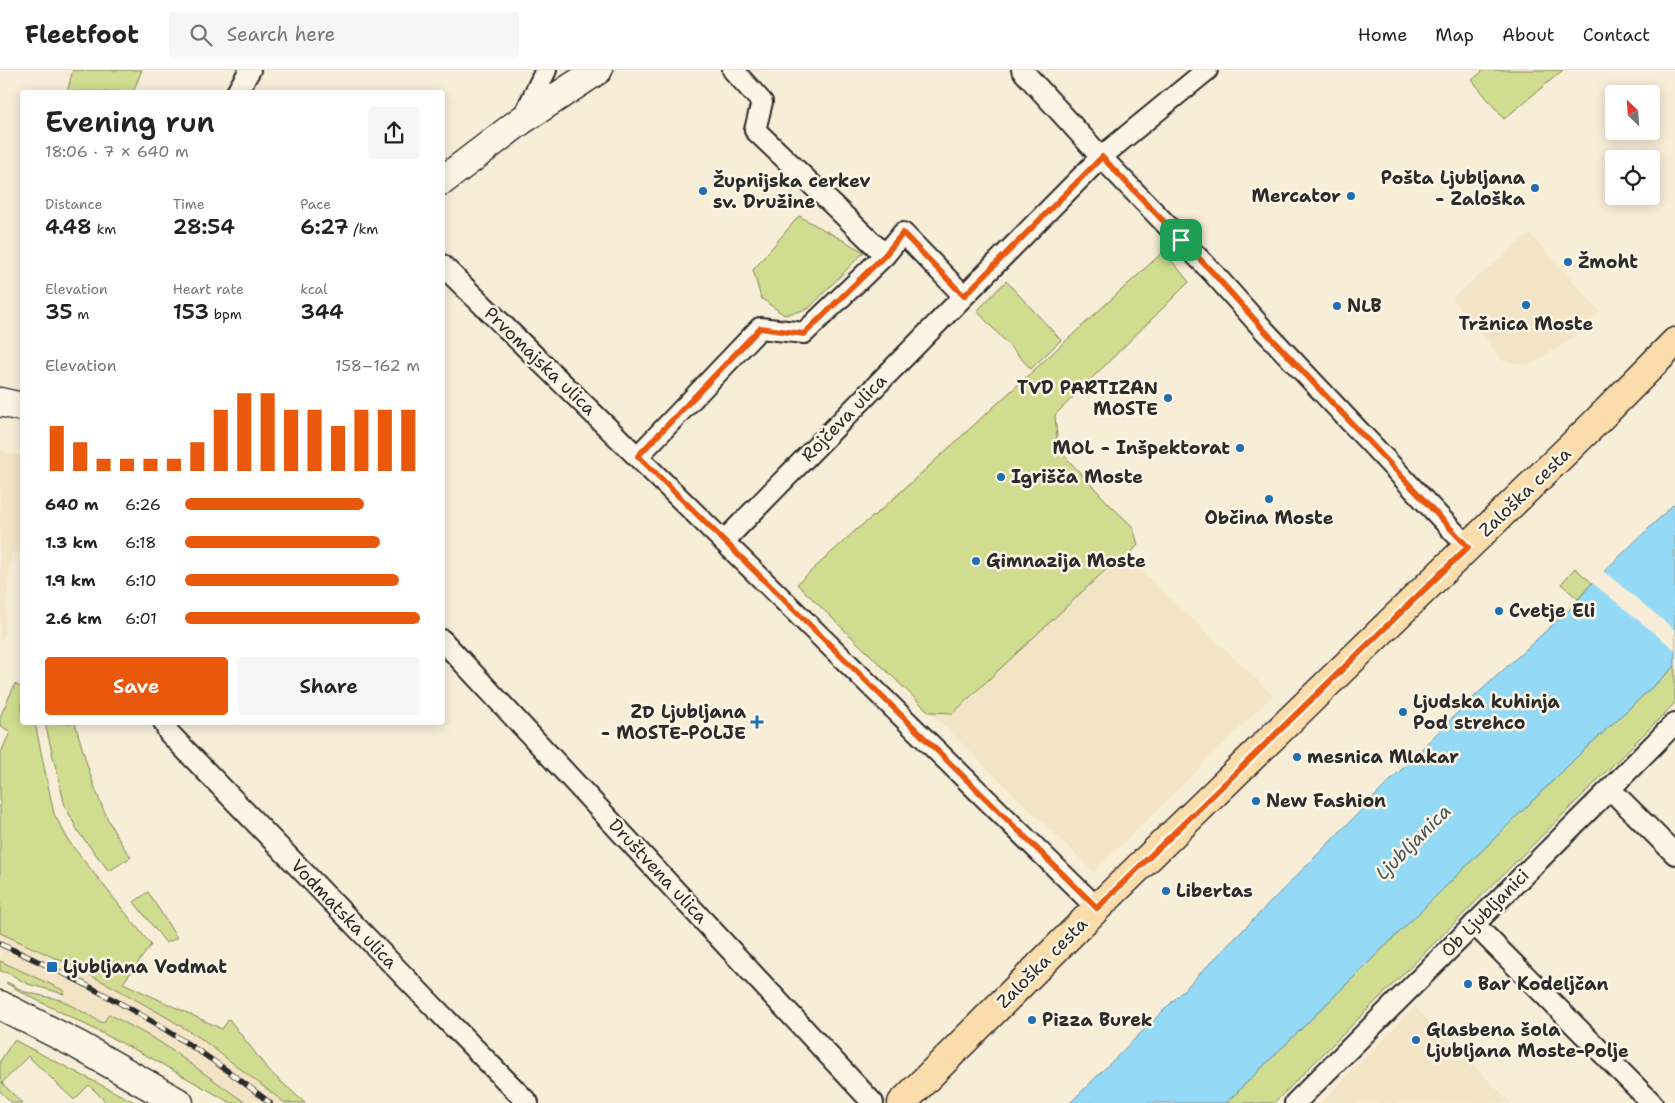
<!DOCTYPE html>
<html lang="en">
<head>
<meta charset="utf-8">
<style>
	:root { --surface:#fff; --page:#f6f6f6; --text:#222; --muted:#767676; --line:#e0e0e0; --accent:#ea580c }
	body { margin:0; font-family:"Shantell Sans",sans-serif; background:var(--page); color:var(--text); height:100vh; display:flex; flex-direction:column; font-size:19px; white-space:nowrap }
	* { box-sizing:border-box; margin:0 }
	p { font-size:16px; color:var(--muted) }
	.icon { flex:none; width:28px; height:28px; fill:none; stroke:currentColor; stroke-width:2; stroke-linecap:round; stroke-linejoin:round }
	.map { position:relative; flex:1; overflow:hidden }
	.panel { position:absolute; left:20px; top:20px; width:425px; height:635px; display:flex; flex-direction:column; background:var(--surface); border-radius:5px; box-shadow:0 2px 12px #0003 }
	.panel>* { flex:none }
	.needle { width:32px; rotate:335deg }
	.fabs { position:absolute; left:1605px; top:15px; display:grid; gap:10px }
	.fabs a { display:grid; place-items:center; width:55px; height:55px; border-radius:5px; background:var(--surface); box-shadow:0 2px 12px #0003; font-size:25px }
	.pin { position:absolute; display:grid; place-items:center; width:42px; height:42px; color:#fff; margin:-21px; border-radius:10px; box-shadow:0 2px 8px #0006 }
	.round { display:grid; place-items:center; flex:none; width:52px; height:52px; border-radius:5px; background:var(--page) }
	.overview { display:flex; align-items:center; justify-content:space-between; height:85px; padding:0 25px }
	h1 { font-size:28px; font-weight:600; line-height:38px }
	.stats { display:grid; grid-template-columns:repeat(3,1fr); gap:8px; height:85px; padding:5px 25px }
	.stats div { display:grid; align-content:center }
	.stats b { font-size:21px; font-weight:600 }
	.stats small { font-size:14px; font-weight:400 }
	.stats p { font-size:14px }
	.chart { height:140px; padding:10px 25px }
	.chart p { display:flex; justify-content:space-between }
	.chart svg { width:100%; height:90px; margin-top:5px; stroke:var(--accent); stroke-width:6 }
	.cta { display:flex; gap:10px; margin-top:auto; padding:10px 25px }
	.cta a { flex:1; height:58px; border-radius:5px; background:var(--accent); color:#fff; font-size:20px; font-weight:600; line-height:58px; text-align:center }
	.cta a+a { background:var(--page); color:var(--text) }
	ul { padding:0 25px; list-style:none; font-size:16px }
	li { display:grid; grid-template-columns:80px 60px 1fr; align-items:center; height:38px }
	li i { height:12px; border-radius:6px; background:var(--accent) }
	header { display:flex; align-items:center; gap:30px; box-sizing:border-box; height:70px; padding:0 25px; background:var(--surface); border-bottom:1px solid var(--line) }
	header strong { font-size:24px }
	nav { display:flex; gap:28px; margin-inline-start:auto; font-size:18px }
	.search { width:350px; height:45px; background:var(--page); display:flex; align-items:center; gap:12px; box-sizing:border-box; padding:0 18px; border-radius:5px; color:var(--muted); font-size:19px }
	.map>svg:first-child { display:block }
	.built { fill:#f4e4c6 }
	.green { fill:#d0dc8f; stroke:#7e845d }
	.water { fill:#94daf6; stroke:#6a94a5 }
	.pier { fill:#f8edd7 }
	.lines { fill:none; stroke-linecap:round; stroke-linejoin:round }
	.street-casing { stroke:#2b2b2b; stroke-width:24 }
	.secondary-casing { stroke:#2b2b2b; stroke-width:31 }
	.primary-casing { stroke:#2b2b2b; stroke-width:31 }
	.street { stroke:#fcf5e5; stroke-width:20 }
	.secondary { stroke:#fcf5e5; stroke-width:28 }
	.primary { stroke:#fbddab; stroke-width:28 }
	.rail-casing { stroke:#2b2b2b; stroke-width:5.5 }
	.rail { stroke:#fcf5e5; stroke-width:4; stroke-dasharray:11; stroke-linecap:butt }
	.route-casing { stroke:#fff; stroke-width:10 }
	.route { stroke:#ea580c; stroke-width:6 }
	.poi-dot { fill:#1f6fb2; stroke:#fcf5e5; stroke-width:2 }
	.labels { text-anchor:middle; dominant-baseline:central; stroke-width:5; stroke-linejoin:round; paint-order:stroke }
	.poi-label { font-size:18px; font-weight:bold; fill:#2b2b2b; stroke:#fcf5e5; text-anchor:start }
	.street-label { font-size:18px; fill:#2b2b2b; stroke:#fcf5e5 }
	.water-label { font-size:19px; font-style:italic; fill:#45575e; stroke:#fcf5e5 }
</style>
</head>
<body>
<header>
<strong>Fleetfoot</strong>
<div class="search"><svg class="icon" aria-label="search" viewBox="0 0 24 24"><circle cx="10" cy="10" r="6"/><path d="M15 15l6 6"/></svg>Search here</div>
<nav><a>Home</a><a>Map</a><a>About</a><a>Contact</a></nav>
</header>
<div class="map">
<svg width="1675" height="1033" viewBox="0 0 1675 1033">
	<rect width="100%" height="100%" fill="#f8edd7"/>
	<filter id="ink" filterUnits="userSpaceOnUse"><feTurbulence type="fractalNoise" baseFrequency=".02" numOctaves="2"/><feDisplacementMap in="SourceGraphic" scale="10" xChannelSelector="R" yChannelSelector="G"/><feConvolveMatrix kernelMatrix="1 2 1 2 8 2 1 2 1" color-interpolation-filters="sRGB"/></filter>
	<g filter="url(#ink)">
		<path class="built" d="M1530,164L1600,242L1574,267L1534,293L1527,295L1503,291L1452,228Z
			M1164,181L1189,212L1055,344L1058,379L1133,457L1138,475L1129,489L1273,625L1094,802L797,514Z
			M0,380L22,387V481L11,484L4,566L0,571Z
			M0,863L64,892L117,919L168,948L200,968L285,1033H246L160,972L109,944L103,953L61,930L65,921L0,891Z
			M1415,937L1511,1033H1321Z"/>
		<path class="green" d="M73,0H142L133,22H67Z
			M1481,0H1563L1504,49L1472,10L1482,2Z
			M799,146L864,182L808,239L784,245L761,228L753,200Z
			M1164,181L1189,212L1055,345L1058,379L1110,435L1133,457L1138,475L1118,496L1113,493L953,643L929,642L797,514L857,459L880,441Z
			M1006,211L1061,270L1031,299L977,241Z
			M1575,498L1592,513L1578,529L1561,514Z
			M1675,596V633L1274,1033H1226L1584,680Z
			M15,614L22,618V652L35,653L54,744L70,773L151,875L123,913L222,959L229,949L269,1001L305,1033H285L200,968L168,948L117,919L64,892L0,863V685L10,662L0,655V647Z
			M45,653H75C88,698 101,749 131,787L109,801L79,763L65,736Z
			M148,822L175,865L177,868L166,873L134,832Z
			M0,891L65,921L64,924L28,914L8,903L0,901Z
			M7,912L25,922L61,930L103,953L109,944L160,972L246,1033H231L151,988L23,923L6,913Z
			M14,970L134,1032L135,1033H107L89,1015L74,1030L28,986L2,1013L22,1033H12L0,1021V991Z"/>
		<path class="water" d="M1675,433V596L1584,680L1226,1033H1070L1168,936L1462,638L1572,537L1592,513Z"/>
		<path class="pier" d="M1602,500L1675,560V580L1590,511Z"/>
		<g class="lines">
			<defs>
				<path id="street" d="M733,0L762,32L755,60L885,185L903,163L964,226
					M1022,0L1101,87L1214,204L1263,259L1468,477
					M237,22L250,0
					M522,50L546,0
					M442,195L1097,838
					M638,386L760,258L804,263L885,185
					M724,471L964,226L1101,87L1207,0
					M442,570L873,1033
					M164,652L169,663L427,930L528,1033
					M1610,719L1675,784
					M1474,854L1652,1033
					M1295,1033L1610,719L1675,653"/>
				<path id="secondary" d="M442,111L522,50L598,0
					M0,332L22,337
					M0,935L78,975L179,1033"/>
				<path id="primary" d="M902,1033L1097,838L1593,355L1675,272"/>
			</defs>
			<use href="#street" class="street-casing"/>
			<use href="#secondary" class="secondary-casing"/>
			<use href="#primary" class="primary-casing"/>
			<use href="#street" class="street"/>
			<use href="#secondary" class="secondary"/>
			<use href="#primary" class="primary"/>
			<defs>
				<path id="rail" d="M0,874C96,916 188,967 270,1033"/>
			</defs>
			<use href="#rail" class="rail-casing"/>
			<use href="#rail" class="rail"/>
		</g>
	</g>
	<g class="lines" filter="url(#ink)">
		<defs>
			<path id="route" d="M1102,87L1214,204L1263,259L1468,477L1097,838L638,386L760,258L804,264L885,185L903,163L964,226Z"/>
		</defs>
		<use href="#route" class="route-casing"/>
		<use href="#route" class="route"/>
	</g>
	<g class="poi-dot">
		<circle cx="1535" cy="118" r="5"/>
		<circle cx="703" cy="121" r="5"/>
		<circle cx="1351" cy="126" r="5"/>
		<circle cx="1568" cy="192" r="5"/>
		<circle cx="1526" cy="235" r="5"/>
		<circle cx="1337" cy="236" r="5"/>
		<circle cx="1168" cy="328" r="5"/>
		<circle cx="1240" cy="378" r="5"/>
		<circle cx="1001" cy="407" r="5"/>
		<circle cx="1269" cy="429" r="5"/>
		<circle cx="976" cy="491" r="5"/>
		<circle cx="1499" cy="541" r="5"/>
		<circle cx="1403" cy="642" r="5"/>
		<path d="M754.5 644.5h5v5h5v5h-5v5h-5v-5h-5v-5h5z"/>
		<circle cx="1297" cy="687" r="5"/>
		<circle cx="1256" cy="731" r="5"/>
		<circle cx="1166" cy="821" r="5"/>
		<rect x="46" y="891" width="12" height="12" rx="2.5"/>
		<circle cx="1468" cy="914" r="5"/>
		<circle cx="1032" cy="950" r="5"/>
		<circle cx="1416" cy="970" r="5"/>
	</g>
	<g class="labels">
		<g class="poi-label">
			<text x="1525" y="108" text-anchor="end">Pošta Ljubljana<tspan x="1525" dy="21">- Zaloška</tspan></text>
			<text x="713" y="111">Župnijska cerkev<tspan x="713" dy="21">sv. Družine</tspan></text>
			<text x="1341" y="126" text-anchor="end">Mercator</text>
			<text x="1578" y="192">Žmoht</text>
			<text x="1347" y="236">NLB</text>
			<text x="1526" y="254" text-anchor="middle">Tržnica Moste</text>
			<text x="1158" y="318" text-anchor="end">TVD PARTIZAN<tspan x="1158" dy="21">MOSTE</tspan></text>
			<text x="1230" y="378" text-anchor="end">MOL - Inšpektorat</text>
			<text x="1011" y="407">Igrišča Moste</text>
			<text x="1269" y="448" text-anchor="middle">Občina Moste</text>
			<text x="986" y="491">Gimnazija Moste</text>
			<text x="1509" y="541">Cvetje Eli</text>
			<text x="1413" y="632">Ljudska kuhinja<tspan x="1413" dy="21">Pod strehco</tspan></text>
			<text x="746" y="642" text-anchor="end">ZD Ljubljana<tspan x="746" dy="21">- MOSTE-POLJE</tspan></text>
			<text x="1307" y="687">mesnica Mlakar</text>
			<text x="1266" y="731">New Fashion</text>
			<text x="1176" y="821">Libertas</text>
			<text x="63" y="897">Ljubljana Vodmat</text>
			<text x="1478" y="914">Bar Kodeljčan</text>
			<text x="1042" y="950">Pizza Burek</text>
			<text x="1426" y="960">Glasbena šola<tspan x="1426" dy="21">Ljubljana Moste-Polje</tspan></text>
		</g>
		<g class="street-label">
			<text transform="translate(540 291) rotate(44)">Prvomajska ulica</text>
			<text transform="translate(844 348) rotate(-46)">Rojčeva ulica</text>
			<text transform="translate(1525 422) rotate(-44)">Zaloška cesta</text>
			<text transform="translate(658 801) rotate(47)">Društvena ulica</text>
			<text transform="translate(1485 843) rotate(-45)">Ob Ljubljanici</text>
			<text transform="translate(344 844) rotate(46)">Vodmatska ulica</text>
			<text transform="translate(1042 893) rotate(-45)">Zaloška cesta</text>
		</g>
		<g class="water-label">
			<text transform="translate(1413 772) rotate(-45)">Ljubljanica</text>
		</g>
	</g>
</svg>
<div class="fabs">
<a><svg class="needle" viewBox="-14 -14 28 28"><path d="M0-13l5 13h-10z" fill="#e53935"/><path d="M0 13l5-13h-10z" fill="#767676"/></svg></a>
<a><svg class="icon" aria-label="locate" viewBox="0 0 24 24"><circle cx="12" cy="12" r="6"/><path d="M12 2v4M12 18v4M2 12h4M18 12h4"/></svg></a>
</div>
<div class="pin" style="left:1181px;top:170px;background:#1e9e55"><svg class="icon" aria-label="arrive" viewBox="0 0 24 24"><path d="M6 21V4h12l-3 4 3 4H6"/></svg></div>
<section class="panel">
<div class="overview"><div><h1>Evening run</h1><p>18:06 · 7 × 640 m</p></div><a class="round"><svg class="icon" aria-label="share" viewBox="0 0 24 24"><path d="M12 15V3M7 8l5-5 5 5M5 13v7h14v-7"/></svg></a></div>
<div class="stats">
<div><p>Distance</p><b>4.48<small> km</small></b></div>
<div><p>Time</p><b>28:54</b></div>
<div><p>Pace</p><b>6:27<small> /km</small></b></div>
</div>
<div class="stats">
<div><p>Elevation</p><b>35<small> m</small></b></div>
<div><p>Heart rate</p><b>153<small> bpm</small></b></div>
<div><p>kcal</p><b>344</b></div>
</div>
<div class="chart"><p><span>Elevation</span>158–162 m</p>
<svg viewBox="0 0 160 44" preserveAspectRatio="none"><path d="M5 44V22M15 44V30M25 44V38M35 44V38M45 44V38M55 44V38M65 44V30M75 44V14M85 44V6M95 44V6M105 44V14M115 44V14M125 44V22M135 44V14M145 44V14M155 44V14"/></svg>
</div>
<ul>
<li><b>640 m</b>6:26<i style="width:76%"></i></li>
<li><b>1.3 km</b>6:18<i style="width:83%"></i></li>
<li><b>1.9 km</b>6:10<i style="width:91%"></i></li>
<li><b>2.6 km</b>6:01<i style="width:100%"></i></li>
</ul>
<div class="cta"><a>Save</a><a>Share</a></div>
</section>
</div>
</body>
</html>
